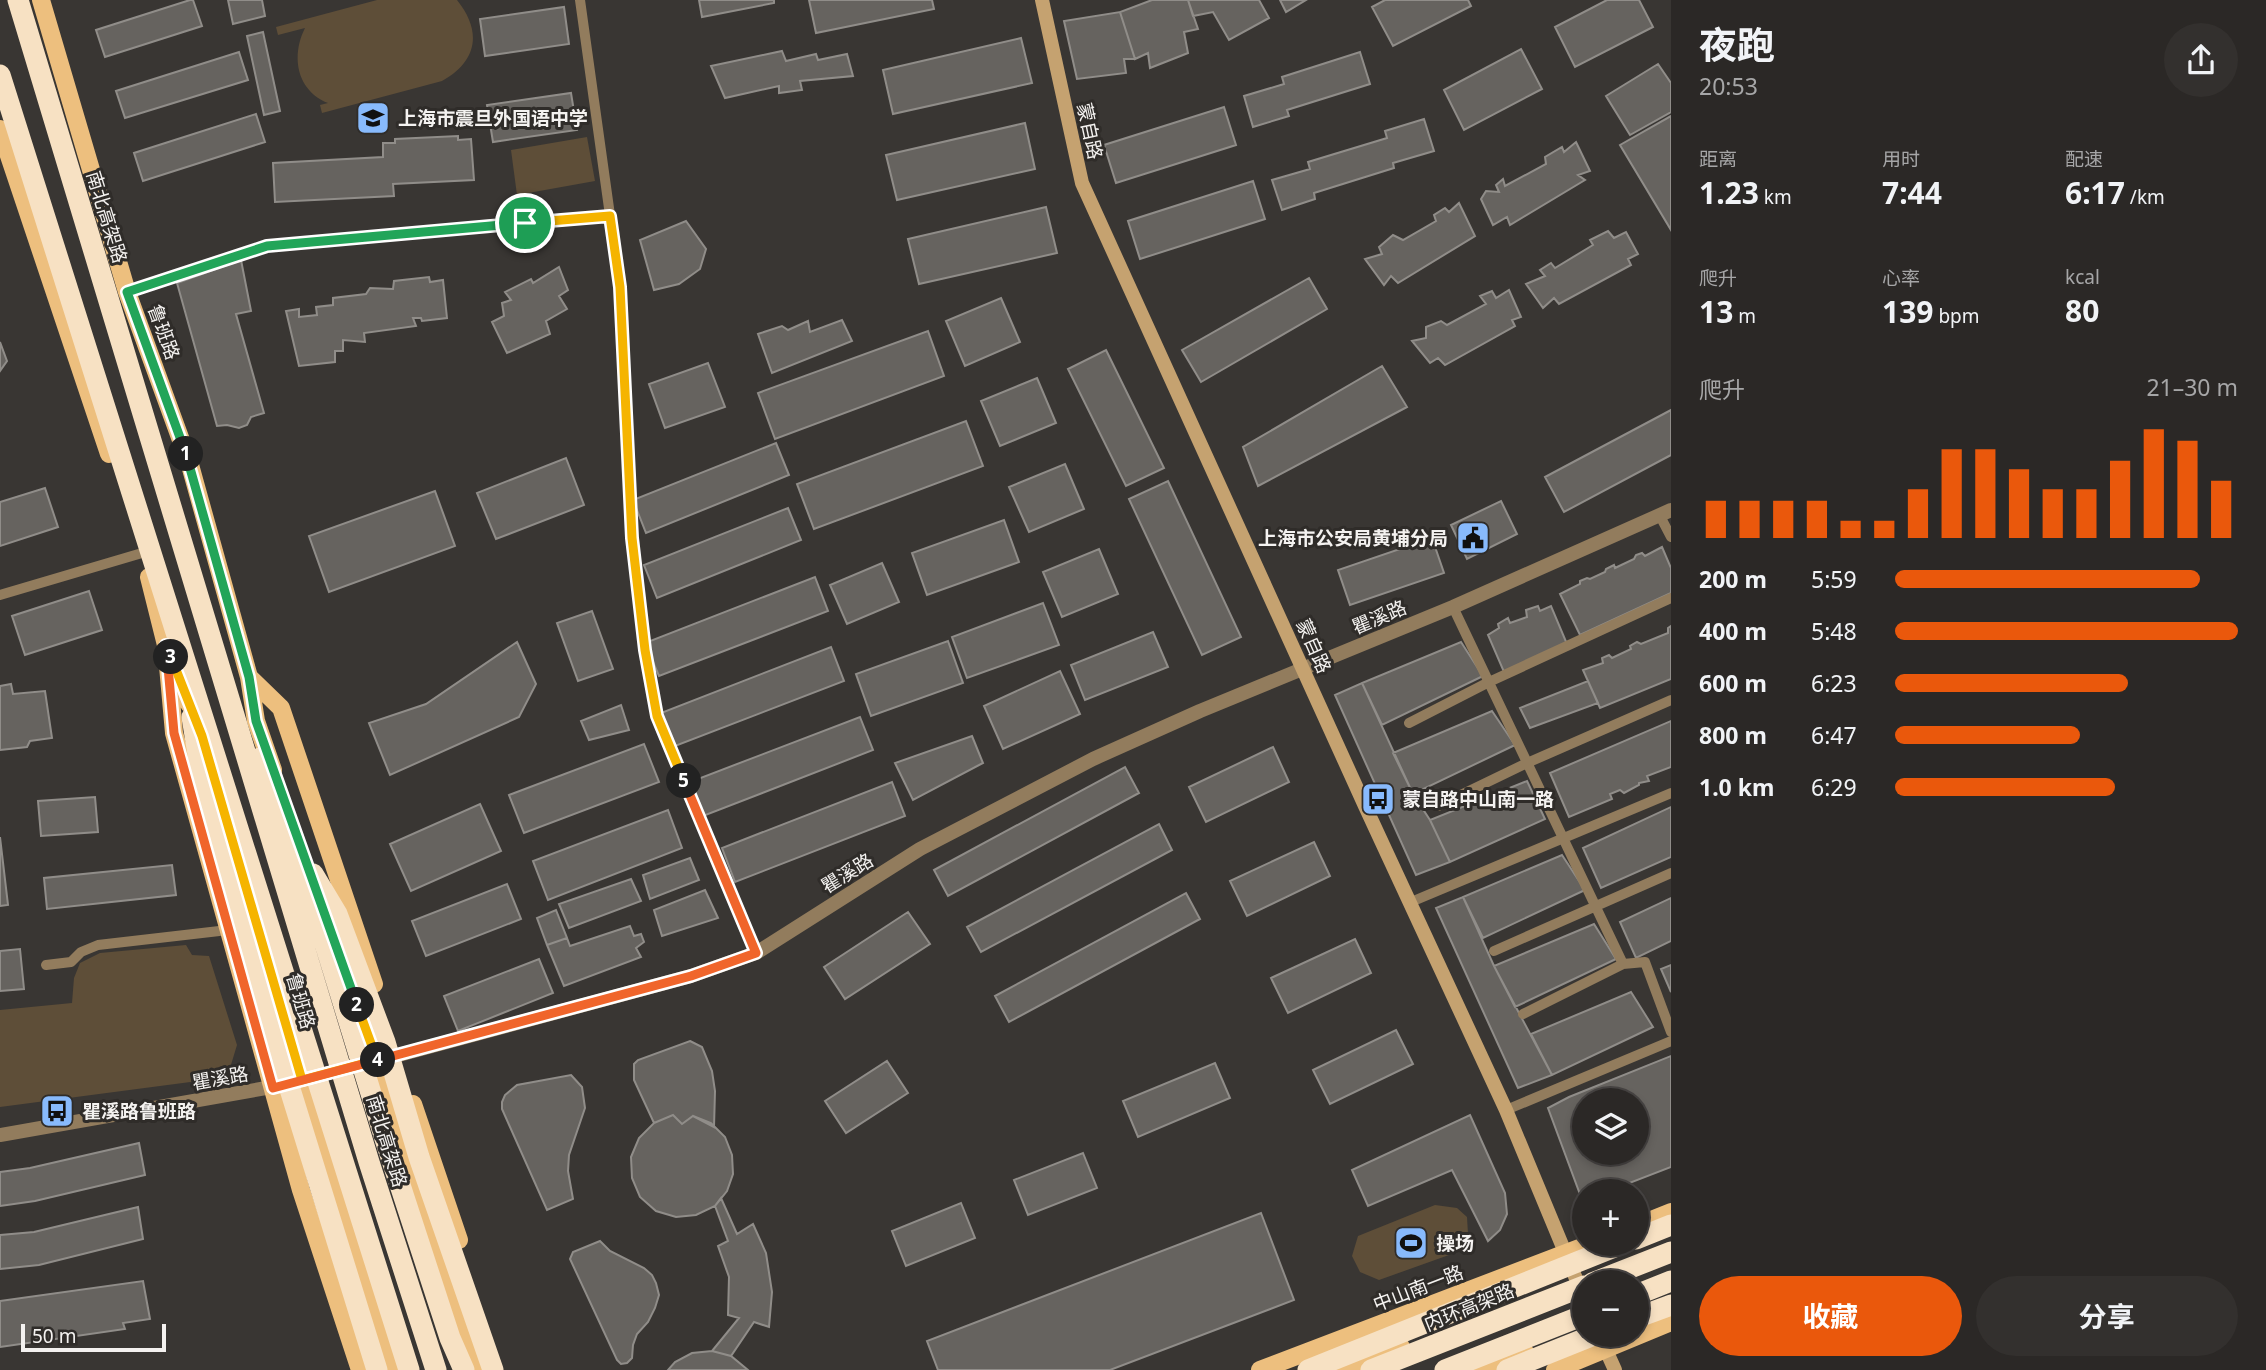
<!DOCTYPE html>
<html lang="zh">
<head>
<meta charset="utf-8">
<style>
	:root { --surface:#2b2826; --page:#33302e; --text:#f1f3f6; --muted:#a6a6a7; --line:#474443; --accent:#ea580c }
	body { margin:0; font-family:"Noto Sans","Noto Sans SC",sans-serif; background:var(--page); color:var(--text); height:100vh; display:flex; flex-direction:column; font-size:26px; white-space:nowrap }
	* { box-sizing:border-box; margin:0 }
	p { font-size:23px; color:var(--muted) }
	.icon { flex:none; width:38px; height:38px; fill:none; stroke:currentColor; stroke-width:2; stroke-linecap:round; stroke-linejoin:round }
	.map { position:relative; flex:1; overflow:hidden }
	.panel { display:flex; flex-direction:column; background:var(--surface); width:595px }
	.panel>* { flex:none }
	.buttons { position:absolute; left:1572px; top:1088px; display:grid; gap:14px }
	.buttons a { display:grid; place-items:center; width:77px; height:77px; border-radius:50%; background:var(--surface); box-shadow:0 4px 10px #0003,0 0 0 2px var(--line); font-size:35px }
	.scale { position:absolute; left:21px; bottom:18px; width:145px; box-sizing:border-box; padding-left:7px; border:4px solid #f4f2f0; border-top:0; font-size:19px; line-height:24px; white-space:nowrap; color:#f4f2f0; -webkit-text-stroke:5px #2f2c29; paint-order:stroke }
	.pin { position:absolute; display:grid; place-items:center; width:60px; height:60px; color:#fff; margin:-30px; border:4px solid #fff; border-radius:50%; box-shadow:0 2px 7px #0007 }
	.km { position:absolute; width:35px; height:35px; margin:-18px; border-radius:50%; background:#222; color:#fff; font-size:19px; line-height:35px; text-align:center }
	.round { display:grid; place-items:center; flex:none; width:74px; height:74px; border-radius:37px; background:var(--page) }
	.headline { display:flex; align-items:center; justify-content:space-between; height:119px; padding:0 28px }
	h1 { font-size:38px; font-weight:700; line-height:52px }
	.stats { display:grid; grid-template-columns:repeat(3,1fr); gap:10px; height:119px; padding:7px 28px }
	.stats div { display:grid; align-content:center }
	.stats b { font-size:30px; font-weight:700 }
	.stats small { font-size:19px; font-weight:400 }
	.stats p { font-size:19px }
	.chart { height:196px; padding:14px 28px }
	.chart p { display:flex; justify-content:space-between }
	.chart svg { width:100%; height:126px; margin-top:7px; stroke:var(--accent); stroke-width:6 }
	.cta { display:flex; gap:14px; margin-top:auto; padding:14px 28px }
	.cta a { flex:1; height:80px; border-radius:42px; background:var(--accent); color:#fff; font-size:28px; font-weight:700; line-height:80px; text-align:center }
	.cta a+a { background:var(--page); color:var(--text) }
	ul { padding:0 28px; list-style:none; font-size:23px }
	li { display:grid; grid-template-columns:112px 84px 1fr; align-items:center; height:52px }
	li i { height:18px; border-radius:9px; background:var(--accent) }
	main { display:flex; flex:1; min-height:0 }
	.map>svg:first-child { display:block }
	.green { fill:#5e4e38 }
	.building { fill:#66635f; stroke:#908d89; stroke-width:2; fill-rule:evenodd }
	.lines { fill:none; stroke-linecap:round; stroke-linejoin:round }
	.lane { stroke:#927c5d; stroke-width:10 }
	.street { stroke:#927c5d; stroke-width:14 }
	.secondary { stroke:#c5a270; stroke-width:14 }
	.primary { stroke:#edbf7e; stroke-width:18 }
	.highway { stroke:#f7e1c3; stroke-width:21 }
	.split-1-casing { stroke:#fff; stroke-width:14 }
	.split-2-casing { stroke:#fff; stroke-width:14 }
	.split-3-casing { stroke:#fff; stroke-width:14 }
	.split-4-casing { stroke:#fff; stroke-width:14 }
	.split-5-casing { stroke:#fff; stroke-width:14 }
	.split-6-casing { stroke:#fff; stroke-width:14 }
	.split-1 { stroke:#22a559; stroke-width:9 }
	.split-2 { stroke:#22a559; stroke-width:9 }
	.split-3 { stroke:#f5b400; stroke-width:9 }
	.split-4 { stroke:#f0652b; stroke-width:9 }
	.split-5 { stroke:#f0652b; stroke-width:9 }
	.split-6 { stroke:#f5b400; stroke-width:9 }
	.labels { text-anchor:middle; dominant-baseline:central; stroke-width:6; stroke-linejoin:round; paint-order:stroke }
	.poi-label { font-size:19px; font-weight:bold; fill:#f4f2f0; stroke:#2f2c29; text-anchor:start }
	.street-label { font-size:19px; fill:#f4f2f0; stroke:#2f2c29 }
</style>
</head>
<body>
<main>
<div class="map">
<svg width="1671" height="1370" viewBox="0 0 1671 1370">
	<rect width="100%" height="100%" fill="#393633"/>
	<path class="green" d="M377,0H457C482,31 478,61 442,81L322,113L320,105L328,103C296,90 291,56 305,28L278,35L276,27Z
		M587,137L595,181L517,195L511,150Z
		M186,945L192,955L209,956L237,1045L230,1068L198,1081L0,1107V1010L72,1003L74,978L80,963L100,953Z
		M1435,1205L1457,1208L1467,1217L1468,1234L1463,1250L1379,1280L1360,1272L1352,1256L1358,1236Z"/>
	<path class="building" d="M190,0H193L202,26L105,57L96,30Z
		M228,0H262L265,16L233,24Z
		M699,0H774V3L702,17Z
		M809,0H932L934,9L816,33Z
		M1152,0H1188L1198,29L1184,32L1188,53L1150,68L1148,53L1135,59L1120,12Z
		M1188,0H1259L1269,18L1229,40L1213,12L1193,16Z
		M1280,0H1306L1286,12Z
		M1385,0H1468L1471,6L1393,46L1372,7Z
		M1607,0H1639L1653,27L1575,67L1555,27Z
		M564,7L569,44L485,56L480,19Z
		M1120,12L1135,59H1124L1126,73L1077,79L1064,21Z
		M263,32L280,111L264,115L247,36Z
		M1021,38L1032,83L893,114L883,70Z
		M1521,49L1542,89L1464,130L1444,90Z
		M782,51L786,61L816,54L818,60L847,54L853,76L800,81L802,90L779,93V86L725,98L711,66Z
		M239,52L248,80L125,118L116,91Z
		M1360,52L1370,84L1287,110L1289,116L1253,127L1244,96L1284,84L1282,77Z
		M1658,64L1671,83V112L1630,135L1606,96Z
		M571,93L577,130L493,142L487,105Z
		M1224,107L1236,145L1116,183L1104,145Z
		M256,114L265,142L143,181L134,153Z
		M1671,116V230L1620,145Z
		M1424,119L1434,151L1393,163L1394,168L1314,193L1315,199L1282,210L1272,180L1310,169L1308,162L1387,138L1385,131Z
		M1025,123L1035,169L897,200L886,155Z
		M458,136V140L471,139L474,180L393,184L394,196L275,202L273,163L383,157V143H395V139Z
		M1576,142L1590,171L1578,175L1585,180L1510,225L1507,217L1493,225L1481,199L1486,191L1499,192L1496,185L1503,179L1505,186L1546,164L1545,157L1562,147L1564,152Z
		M1253,181L1265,219L1140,259L1128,221Z
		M1459,203L1475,236L1398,283L1391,276L1384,285L1365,259L1382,254L1379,247L1393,235L1403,240L1436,221L1434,215L1445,208L1449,212Z
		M1046,207L1057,253L919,284L908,239Z
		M686,221L706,249L700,269L679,284L654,290L640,240Z
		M1608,231L1614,238L1626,232L1638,254L1628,259L1631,265L1559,304L1554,298L1543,308L1526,284L1545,276L1540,270L1551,263L1555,268L1593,245L1590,240Z
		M241,260L251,311L236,314L264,413L251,417L247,425L239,428L227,425L217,426L177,283Z
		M559,267L568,290L559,296L567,309L546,321L550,334L507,353L492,322L504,316L502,303L511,300L505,292L531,279L533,283Z
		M429,277L430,282L443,280L447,318L422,321L421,318H413L416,326L364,333L365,342L343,340V351H335V362L299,366L286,311L299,309V317L317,315L316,307L333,305V298L366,294L370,288L393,289L394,281Z
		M1309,278L1327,309L1201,382L1182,350Z
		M1509,290L1521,317L1512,320L1515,326L1445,365L1438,358L1430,363L1412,341L1426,338V327L1441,321L1447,325L1486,304L1480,296L1492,291L1496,298Z
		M1001,298L1020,342L965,366L946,321Z
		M842,320L852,341L772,373L758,334L782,326L788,330L808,321L810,332Z
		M928,331L944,376L775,439L758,393Z
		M0,342L7,361L0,371Z
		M1106,350L1164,468L1126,486L1068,369Z
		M708,363L725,407L665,428L649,384Z
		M1382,366L1407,407L1258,486L1243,447Z
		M1037,378L1056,423L1000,446L981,401Z
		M1671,410V455L1564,512L1545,477Z
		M966,421L983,466L814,529L797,484Z
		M776,443L789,475L646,533L633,500Z
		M566,458L584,505L496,539L477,493Z
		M1065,464L1084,509L1029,532L1009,487Z
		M1168,481L1241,637L1202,655L1129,499Z
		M45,488L58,527L0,546V502Z
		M435,491L455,546L329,592L309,536Z
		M1501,501L1517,534L1467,559L1451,525Z
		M788,508L801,540L657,598L644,565Z
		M1004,520L1019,562L927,595L912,553Z
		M1432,538L1444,573L1350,605L1338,570Z
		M1662,547L1671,568V593L1580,635L1560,594L1580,584V581L1587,578L1590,579L1605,572L1606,569L1614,565L1615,568L1634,559L1636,555L1642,553L1645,556Z
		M1099,549L1118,594L1062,617L1043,572Z
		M882,563L899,602L847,624L830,585Z
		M815,577L828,611L659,676L645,643Z
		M89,591L102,630L25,655L12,616Z
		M1043,603L1059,645L967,678L952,637Z
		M1538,606L1540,611L1551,606L1567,644L1504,672L1488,635L1499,628L1498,624L1508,618L1510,623L1527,617L1526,610Z
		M592,611L613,669L578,681L557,623Z
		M1671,626V679L1600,708L1583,670L1603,663L1602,658L1609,655L1612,658L1631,649L1630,646L1637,642L1641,644L1668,633V628Z
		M1153,632L1168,667L1085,700L1071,665Z
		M948,641L963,683L871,716L856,674Z
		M517,642L536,684L519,717L390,775L369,723L426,704Z
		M1461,642L1483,676L1382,725L1362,683Z
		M831,647L844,681L675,746L661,713Z
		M1060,671L1080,714L1003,749L984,706Z
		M1588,681L1598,703L1530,728L1520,708Z
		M1362,683L1413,794L1430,820L1450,862L1416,875L1335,695Z
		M11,684L13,694L45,691L52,738L30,741L27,747L0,750V686Z
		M621,705L629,730L589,740L581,721Z
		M1492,711L1515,745L1413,794L1393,753Z
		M860,717L873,750L703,816L690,782Z
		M1671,721V767L1647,776L1649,781L1639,783V785L1624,793L1620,790L1610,794L1612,799L1569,817L1550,773Z
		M972,736L983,763L913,800L895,763Z
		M644,744L659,782L524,833L509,795Z
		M1273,747L1289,782L1206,822L1189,787Z
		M1125,767L1139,793L948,896L934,870Z
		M1527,781L1545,819L1450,862L1430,820Z
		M892,782L905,816L735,882L722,848Z
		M95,797L98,832L41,836L38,801Z
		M480,804L501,851L411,891L390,844Z
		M1671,807V857L1601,888L1583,848Z
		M668,810L682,848L548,900L533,861Z
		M1159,824L1172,850L981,952L967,927Z
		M0,837L8,905L0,906Z
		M1314,842L1330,876L1247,916L1230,881Z
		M1562,855L1585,890L1483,938L1463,897Z
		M690,858L699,880L650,899L643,875Z
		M172,865L176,895L47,909L44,878Z
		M631,879L641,901L569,928L559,904Z
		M507,884L521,919L426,956L412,921Z
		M705,890L718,918L662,936L654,910Z
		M1186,893L1200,919L1009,1022L995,996Z
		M1463,897L1494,966L1552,1075L1518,1088L1436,908Z
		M1671,898V941L1636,958L1620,922Z
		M556,910L567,938L547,945L537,918Z
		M908,912L930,944L845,999L824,967Z
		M1594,924L1616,959L1515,1007L1494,966Z
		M630,926L634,936L641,934L644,942L636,948L641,957L564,986L547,945L567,938L570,946Z
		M1355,939L1371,973L1288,1013L1271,978Z
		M20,949L24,989L0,991V951Z
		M539,959L553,993L458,1031L444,996Z
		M1671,965V992L1661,969Z
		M1631,992L1653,1027L1552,1075L1531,1034Z
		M1396,1030L1413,1064L1330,1104L1313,1070Z
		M690,1041L702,1047L712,1071L715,1091L714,1127L693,1116L682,1124L673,1115L654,1123L634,1080V1064L638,1060Z
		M1671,1056V1167L1624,1185L1626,1192H1584V1197H1581L1548,1108L1569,1097ZM1584,1101H1636V1153H1584Z
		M887,1061L908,1093L846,1133L825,1101Z
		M1215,1063L1230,1098L1138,1137L1123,1101Z
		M571,1075L582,1087L585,1108L569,1155L568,1171L573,1199L547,1210L502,1109V1102L505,1095L517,1085Z
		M673,1115L682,1124L693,1116L711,1123L725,1137L732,1155L733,1174L727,1191L715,1206L696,1215L676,1217L656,1211L640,1197L632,1178L631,1157L639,1138L654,1123Z
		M1470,1115L1505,1193L1507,1214L1500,1230L1488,1241L1452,1170L1368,1206L1352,1170Z
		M139,1143L145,1175L35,1201L0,1206V1172L30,1168Z
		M1083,1153L1097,1188L1028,1215L1014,1180Z
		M721,1198L737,1234L753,1224L766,1253L772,1292L769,1327L754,1322L731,1356L712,1351L739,1318L728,1315L729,1277L718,1246L728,1241L715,1206Z
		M961,1203L975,1238L906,1266L892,1231Z
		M138,1207L143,1239L39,1265L0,1269V1235L34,1232Z
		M1261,1213L1294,1300L1110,1370H938L927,1341Z
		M600,1241L610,1251L644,1268L652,1275L656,1283L659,1295L655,1308L648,1322L637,1334L633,1345L632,1358L627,1363L621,1364L617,1360L570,1259L573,1252Z
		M143,1281L150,1319L123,1323L125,1329L0,1347V1301Z
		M712,1351L731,1356L748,1370H668L675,1362L692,1353Z"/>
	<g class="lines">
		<path class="lane" d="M580,0L620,287L632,538L645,650L657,716L756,953
			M127,292L267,246L610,216
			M1660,516L1671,537
			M0,595L142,553
			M1453,607L1623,964L1645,962L1671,1032
			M1409,723L1489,682L1671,598
			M1438,806L1527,763L1671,700
			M1411,902L1671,793
			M1494,951L1671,873
			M46,965L71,962L81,952L98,945L228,930
			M1523,1014L1623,964
			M1506,1110L1671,1041"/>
		<path class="street" d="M384,1059L691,976L756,953L920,849L1093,759L1200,711L1453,607L1671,510
			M0,1135L283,1085"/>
		<path class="secondary" d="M1042,0L1082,183L1365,806L1506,1110L1584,1298
			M1601,1339L1615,1370"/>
		<path class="primary" d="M41,0L127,292L190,465L249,677L256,721L273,770
			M0,129L109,454
			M149,577L166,645L189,704
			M168,666L174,733L301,1190L360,1370
			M249,677L281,708L374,984
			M245,884L391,1370
			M333,938L377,1060L429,1235L480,1370
			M413,1104L459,1240
			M1636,1226L1671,1212
			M1260,1370L1590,1244
			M1341,1370L1401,1347
			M1479,1370L1525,1352
			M1555,1370L1671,1322"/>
		<path class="highway" d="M18,0L369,1162L436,1370
			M0,75L409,1370
			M192,717L199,760L241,931L377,1370
			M260,758L295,846L385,1139L450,1338L464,1370
			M313,874L337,914L385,1042L419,1157L493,1370
			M1636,1239L1671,1225
			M1592,1283L1671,1252
			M1636,1295L1671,1281
			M1636,1318L1671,1305
			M1308,1370L1622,1244
			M1371,1370L1584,1286
			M1445,1370L1584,1315
			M1507,1370L1594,1335"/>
	</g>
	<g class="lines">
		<defs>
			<path id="split-1" d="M186,454L127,292L267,246L525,223"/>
			<path id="split-2" d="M186,454L249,677L256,721L357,1005"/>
			<path id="split-3" d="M171,657L202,736L302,1080L377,1060L357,1005"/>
			<path id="split-4" d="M171,657L166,645L174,733L273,1088L378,1060"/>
			<path id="split-5" d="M378,1060L691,976L756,953L684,781"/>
			<path id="split-6" d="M525,223L610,216L620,287L632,538L645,650L657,716L684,781"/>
		</defs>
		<use href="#split-1" class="split-1-casing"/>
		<use href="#split-2" class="split-2-casing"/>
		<use href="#split-3" class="split-3-casing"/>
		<use href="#split-4" class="split-4-casing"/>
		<use href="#split-5" class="split-5-casing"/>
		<use href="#split-6" class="split-6-casing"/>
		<use href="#split-1" class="split-1"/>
		<use href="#split-2" class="split-2"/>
		<use href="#split-3" class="split-3"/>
		<use href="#split-4" class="split-4"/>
		<use href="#split-5" class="split-5"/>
		<use href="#split-6" class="split-6"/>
	</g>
	<defs>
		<symbol id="school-square" viewBox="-11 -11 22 22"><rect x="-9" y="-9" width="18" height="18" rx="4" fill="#88bafc" stroke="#2f2c29"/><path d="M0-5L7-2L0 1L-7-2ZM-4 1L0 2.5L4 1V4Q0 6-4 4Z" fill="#111"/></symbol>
		<symbol id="civic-square" viewBox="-11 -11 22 22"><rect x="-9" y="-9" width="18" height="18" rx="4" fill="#88bafc" stroke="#2f2c29"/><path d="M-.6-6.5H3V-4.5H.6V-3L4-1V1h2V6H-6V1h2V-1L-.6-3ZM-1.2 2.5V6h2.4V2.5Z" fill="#111"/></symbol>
		<symbol id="bus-square" viewBox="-11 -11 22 22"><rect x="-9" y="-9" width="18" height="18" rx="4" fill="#88bafc" stroke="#2f2c29"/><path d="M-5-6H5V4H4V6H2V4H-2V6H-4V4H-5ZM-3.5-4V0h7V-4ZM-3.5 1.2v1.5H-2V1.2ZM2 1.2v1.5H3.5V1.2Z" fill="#111"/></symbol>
		<symbol id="stadium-square" viewBox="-11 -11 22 22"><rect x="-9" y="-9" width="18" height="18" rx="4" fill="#88bafc" stroke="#2f2c29"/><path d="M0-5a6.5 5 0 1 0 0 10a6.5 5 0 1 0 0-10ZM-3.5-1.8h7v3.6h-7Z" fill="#111"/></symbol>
	</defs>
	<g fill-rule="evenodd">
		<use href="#school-square" x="354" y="99" width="38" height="38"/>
		<use href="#civic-square" x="1454" y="519" width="38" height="38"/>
		<use href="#bus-square" x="1359" y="780" width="38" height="38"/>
		<use href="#bus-square" x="38" y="1092" width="38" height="38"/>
		<use href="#stadium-square" x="1392" y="1224" width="38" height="38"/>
	</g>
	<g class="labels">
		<g class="poi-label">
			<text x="398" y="118">上海市震旦外国语中学</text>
			<text x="1448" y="538" text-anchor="end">上海市公安局黄埔分局</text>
			<text x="1402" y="799">蒙自路中山南一路</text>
			<text x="82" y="1111">瞿溪路鲁班路</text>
			<text x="1436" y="1243">操场</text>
		</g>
		<g class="street-label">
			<text transform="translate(1090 131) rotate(78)">蒙自路</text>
			<text transform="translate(107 217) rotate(73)">南北高架路</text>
			<text transform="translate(164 332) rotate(70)">鲁班路</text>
			<text transform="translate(1379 617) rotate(-23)">瞿溪路</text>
			<text transform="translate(1314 646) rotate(66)">蒙自路</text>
			<text transform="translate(847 873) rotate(-32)">瞿溪路</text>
			<text transform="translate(301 1001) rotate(74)">鲁班路</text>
			<text transform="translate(220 1078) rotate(-10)">瞿溪路</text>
			<text transform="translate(387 1141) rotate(73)">南北高架路</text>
			<text transform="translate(1418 1288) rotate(-21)">中山南一路</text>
			<text transform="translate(1469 1307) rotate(-22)">内环高架路</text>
		</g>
	</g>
</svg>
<div class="buttons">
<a><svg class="icon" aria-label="layers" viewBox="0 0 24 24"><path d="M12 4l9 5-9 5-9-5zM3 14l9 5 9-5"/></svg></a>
<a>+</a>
<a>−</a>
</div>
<div class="scale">50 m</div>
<div class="pin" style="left:525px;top:223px;background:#1e9e55"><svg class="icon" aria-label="arrive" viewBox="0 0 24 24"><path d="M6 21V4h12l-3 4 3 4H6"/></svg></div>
<b class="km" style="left:186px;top:454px">1</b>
<b class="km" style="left:357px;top:1005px">2</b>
<b class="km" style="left:171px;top:657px">3</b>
<b class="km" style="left:378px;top:1060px">4</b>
<b class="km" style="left:684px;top:781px">5</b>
</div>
<section class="panel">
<div class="headline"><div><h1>夜跑</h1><p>20:53</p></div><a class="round"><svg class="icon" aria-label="share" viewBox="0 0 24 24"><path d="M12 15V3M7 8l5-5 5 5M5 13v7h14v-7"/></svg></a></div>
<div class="stats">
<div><p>距离</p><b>1.23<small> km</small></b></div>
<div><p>用时</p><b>7:44</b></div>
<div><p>配速</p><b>6:17<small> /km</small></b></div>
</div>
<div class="stats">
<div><p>爬升</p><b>13<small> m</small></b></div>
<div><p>心率</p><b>139<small> bpm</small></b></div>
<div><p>kcal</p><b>80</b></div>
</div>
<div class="chart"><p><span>爬升</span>21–30 m</p>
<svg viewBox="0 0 160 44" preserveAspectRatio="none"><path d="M5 44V31M15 44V31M25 44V31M35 44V31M45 44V38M55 44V38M65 44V27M75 44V13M85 44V13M95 44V20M105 44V27M115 44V27M125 44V17M135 44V6M145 44V10M155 44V24"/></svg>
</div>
<ul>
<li><b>200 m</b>5:59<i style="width:89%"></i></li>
<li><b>400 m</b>5:48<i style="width:100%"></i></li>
<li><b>600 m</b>6:23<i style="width:68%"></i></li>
<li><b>800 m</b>6:47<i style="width:54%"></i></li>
<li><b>1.0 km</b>6:29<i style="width:64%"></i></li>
</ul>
<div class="cta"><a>收藏</a><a>分享</a></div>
</section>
</main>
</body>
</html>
